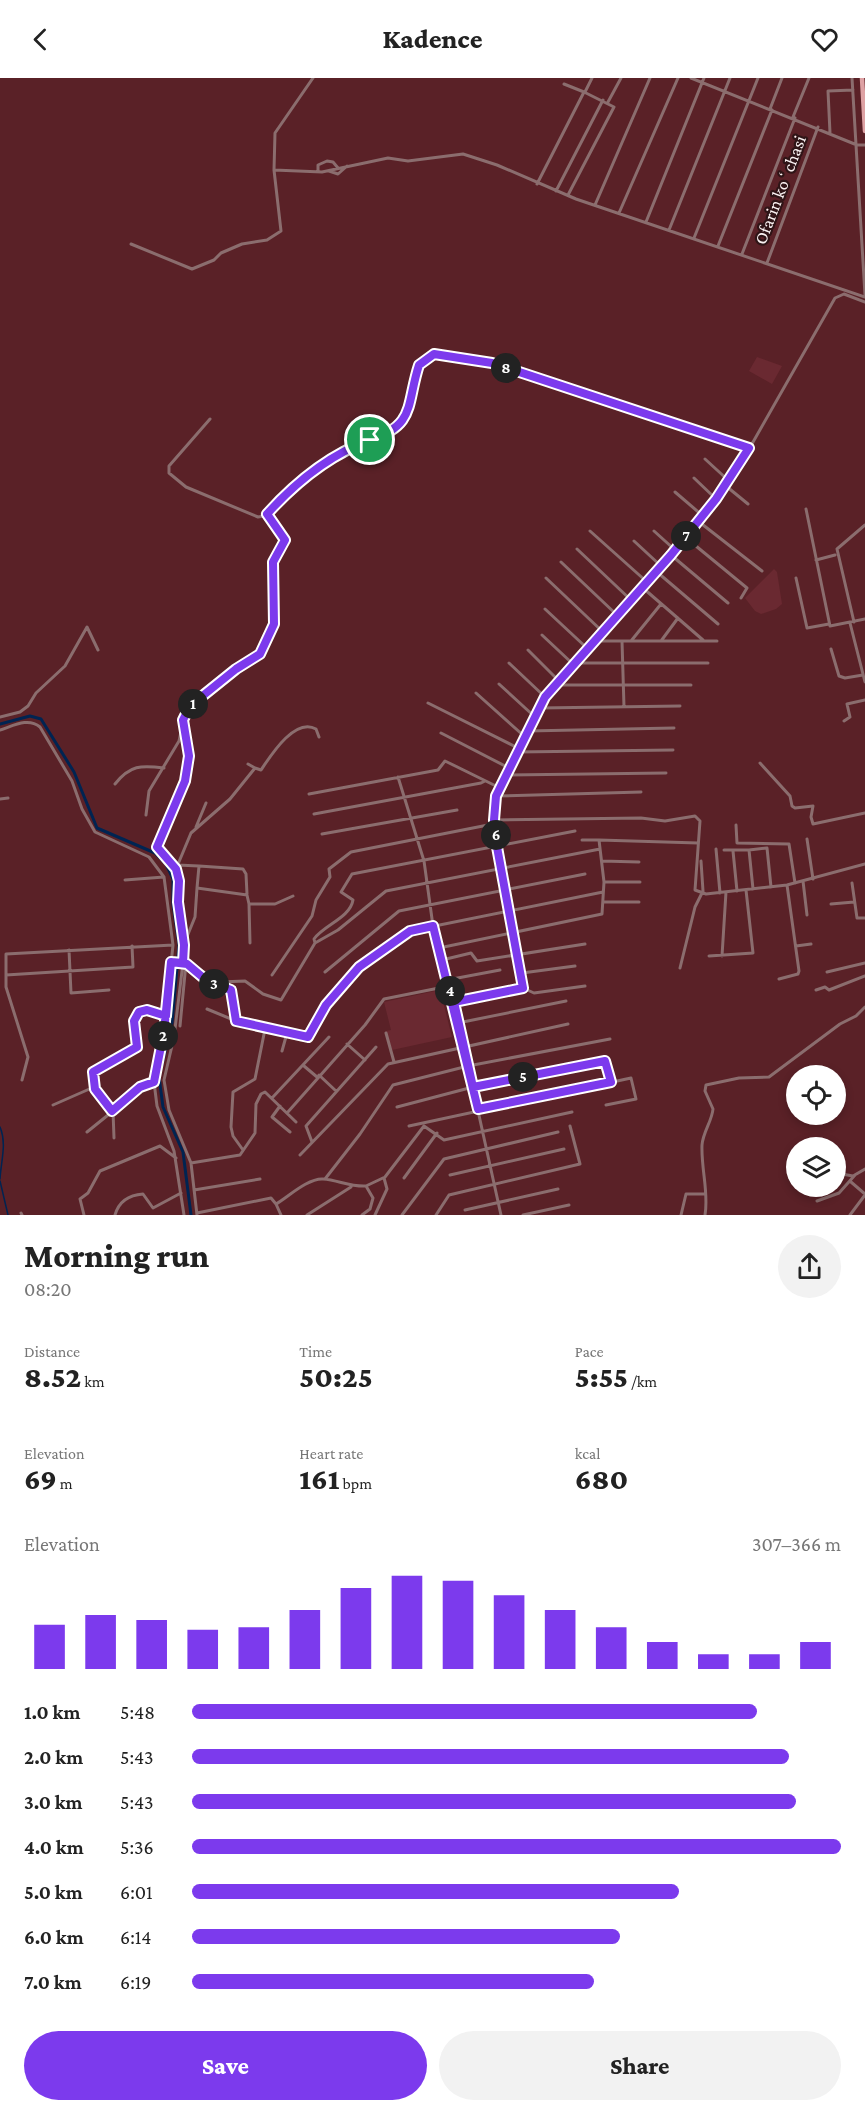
<!DOCTYPE html>
<html lang="en">
<head>
<meta charset="utf-8">
<style>
	:root { --surface:#fff; --page:#f2f2f2; --text:#222; --muted:#767676; --accent:#7c3aed }
	body { margin:0; font-family:"Crimson Pro",serif; background:var(--page); color:var(--text); height:100vh; display:flex; flex-direction:column; font-size:22px; white-space:nowrap }
	* { box-sizing:border-box; margin:0 }
	p { font-size:20px; color:var(--muted) }
	.icon { flex:none; width:33px; height:33px; fill:none; stroke:currentColor; stroke-width:2; stroke-linecap:round; stroke-linejoin:round }
	.map { position:relative; height:1137px; overflow:hidden }
	.details { display:flex; flex-direction:column; background:var(--surface); flex:1 }
	.details>* { flex:none }
	.buttons { position:absolute; left:786px; top:987px; display:grid; gap:12px }
	.buttons a { display:grid; place-items:center; width:60px; height:60px; border-radius:50%; background:var(--surface); box-shadow:0 3px 9px #0003; font-size:30px }
	.pin { position:absolute; display:grid; place-items:center; width:51px; height:51px; color:#fff; margin:-26px; border:3px solid #fff; border-radius:50%; box-shadow:0 2px 6px #0007 }
	.km { position:absolute; width:30px; height:30px; margin:-15px; border-radius:50%; background:#222; color:#fff; font-size:16px; line-height:30px; text-align:center }
	.round { display:grid; place-items:center; flex:none; width:63px; height:63px; border-radius:32px; background:var(--page) }
	.headline { display:flex; align-items:center; justify-content:space-between; height:102px; padding:0 24px }
	h1 { font-size:33px; font-weight:800; line-height:45px }
	.metrics { display:grid; grid-template-columns:repeat(3,1fr); gap:9px; height:102px; padding:6px 24px }
	.metrics div { display:grid; align-content:center }
	.metrics b { font-size:30px; font-weight:800 }
	.metrics small { font-size:16px; font-weight:400 }
	.metrics p { font-size:16px }
	.chart { height:168px; padding:12px 24px }
	.chart p { display:flex; justify-content:space-between }
	.chart svg { width:100%; height:108px; margin-top:6px; stroke:var(--accent); stroke-width:6 }
	.action { display:flex; gap:12px; margin-top:auto; padding:12px 24px }
	.action a { flex:1; height:69px; border-radius:36px; background:var(--accent); color:#fff; font-size:24px; font-weight:800; line-height:69px; text-align:center }
	.action a+a { background:var(--page); color:var(--text) }
	ul { padding:0 24px; list-style:none; font-size:20px }
	li { display:grid; grid-template-columns:96px 72px 1fr; align-items:center; height:45px }
	li i { height:15px; border-radius:8px; background:var(--accent) }
	header { display:flex; justify-content:space-between; align-items:center; height:78px; padding:0 24px; background:var(--surface); font-size:27px; font-weight:800 }
	.map>svg:first-child { display:block }
	.built { fill:#6a2931 }
	.lines { fill:none; stroke-linecap:round; stroke-linejoin:round }
	.stream { stroke:#002452; stroke-width:1.5 }
	.canal { stroke:#002452; stroke-width:3 }
	.minor { stroke:#8b6d6e; stroke-width:3 }
	.major { stroke:#dea2a4; stroke-width:4.5 }
	.route-casing { stroke:#fff; stroke-width:12 }
	.route { stroke:#7c3aed; stroke-width:8 }
	.labels { text-anchor:middle; dominant-baseline:central; stroke-width:4.5; stroke-linejoin:round; paint-order:stroke }
	.street-label { font-size:18px; fill:#faf2f2; stroke:#2f1517 }
</style>
</head>
<body>
<header><svg class="icon" aria-label="back" viewBox="0 0 24 24"><path d="M15 5l-7 7 7 7"/></svg>Kadence<svg class="icon" aria-label="heart" viewBox="0 0 24 24"><path d="M12 20l-8-8c-3-5 5-10 8-4 3-6 11-1 8 4z"/></svg></header>
<div class="map">
<svg width="865" height="1137" viewBox="0 0 865 1137">
	<rect width="100%" height="100%" fill="#5a2127"/>
	<path class="built" d="M757,279L782,288L772,306L749,293Z
		M774,491L777,494L782,526L776,531L761,536L755,533L745,520Z
		M440,912L452,959L392,972L386,953L391,952L384,924Z"/>
	<g class="lines">
		<path class="stream" d="M0,1049C7,1065 1,1083 0,1101
			M0,1103L8,1137"/>
		<path class="canal" d="M0,646L30,638L41,641L74,694L97,750L155,775L166,786L173,801V826L179,867L172,945L159,999L163,1029L183,1074L191,1137"/>
		<path class="minor" d="M691,0L857,67H865
			M852,0L865,217
			M564,6L584,14
			M585,14L592,0
			M608,24L621,0
			M770,31L782,0
			M793,39L809,0
			M830,55L828,13L853,12
			M274,92L322,94L388,80L408,83L463,76L497,87L576,121L865,219
			M329,93L338,96L347,88
			M318,94V87L327,83L333,84L338,90
			M537,106L584,14L614,29L568,117
			M556,113L603,22
			M595,127L650,0
			M619,135L678,0
			M646,144L704,0
			M669,152L730,0
			M694,160L758,0
			M131,166L192,191L214,182L221,175L242,166L267,162L281,153L274,92L275,55L313,0
			M718,168L772,32
			M742,176L795,40
			M767,185L818,49
			M210,341L169,388V395L186,409L258,439L264,438L285,416L334,380L396,352L407,333L419,287L434,276L492,285L749,370
			M705,381L729,403
			M694,400L716,421
			M726,408L748,426
			M675,414L703,438
			M806,431L830,548L865,541
			M698,443L762,493
			M590,453L647,504
			M654,453L675,472
			M685,459L747,510L741,520
			M634,463L661,488
			M577,471L632,523
			M671,477L728,525
			M816,482L835,477
			M561,484L618,538
			M657,494L718,546
			M546,500L604,555
			M796,500L807,550L829,546
			M643,510L703,562
			M545,531L589,572
			M854,544L837,471L865,447
			M850,545L865,604
			M542,557L574,587
			M597,563H717
			M622,563L624,629
			M631,563L661,526
			M661,563L678,540
			M831,571L839,598L845,600L863,597
			M528,572L558,602
			M509,585L545,619
			M576,585H708
			M499,606L535,639
			M554,607H691
			M476,615L524,658
			M428,625L518,670
			M539,630L680,628
			M0,639L20,634L28,628L36,615L65,588L87,549L98,572
			M844,643L850,639L847,626L865,622
			M0,652C13,648 28,639 40,649L72,703L82,731L95,754L149,779L164,799L173,867L164,953L154,1004L157,1028L174,1073L184,1137
			M527,653L674,650
			M441,655L509,690
			M516,674L673,672
			M760,685L790,718L792,728L795,730L813,728L811,739L813,746L865,735
			M248,686L255,690
			M507,697L666,695
			M398,699L424,783L433,848L454,924L501,1137
			M115,706C130,687 141,687 164,690
			M309,716L438,692L445,683L500,710
			M497,718L641,714
			M0,721L8,720
			M314,736L481,705L485,703
			M146,737L149,713L179,663L182,649
			M494,742L641,740L665,743L695,738L700,743L695,812L706,816L787,807L865,786
			M736,747L737,765L789,766L795,805
			M196,749L206,725
			M322,756L457,732
			M807,761L813,801
			M582,762H599
			M716,771L720,815
			M724,772H749L753,811
			M749,772L767,770L771,809
			M733,773L737,813
			M602,783L639,784
			M177,787L199,788L197,810L247,817L249,826H275L293,818
			M199,788L243,791L246,796L247,816
			M176,791L157,769L185,703L189,678L184,642L190,629L236,591L260,576L274,546L273,484L285,462L267,436
			M125,802L164,799
			M803,803L807,837
			M604,804H640
			M852,805L857,840H865
			M603,824H639
			M249,826L250,865
			M831,826L854,824
			M315,865L314,861C324,847 350,840 353,822L341,814L352,796L575,753
			M184,866L195,839L197,810
			M796,868L811,866
			M439,870L602,836L604,804L599,762L698,765
			M69,872L71,915L109,912
			M709,878L753,875L746,812
			M722,878L726,814
			M442,882L471,875L477,883L585,866
			M171,884L187,886L206,902L231,912L236,943L308,959L326,927L359,889L410,853L603,814
			M194,888L220,904L245,903L263,916L281,922L315,865L338,852L386,813L600,771
			M680,890L695,829L703,813L701,783
			M325,894L399,833L585,796
			M827,894L865,885
			M522,895L575,888
			M6,897L133,889L132,868
			M272,897L312,838L316,822L330,799L329,791L351,774L488,747L495,750
			M779,901L798,896L799,893L787,807
			M447,902L500,892
			M523,910L494,742L497,718L518,670L545,619L558,602L621,536L736,394L835,220L844,216L865,224
			M523,910L534,915L585,908
			M816,912L825,909L829,912L865,898
			M454,924L522,911
			M207,931L236,943
			M458,945L566,923
			M180,948L186,885
			M386,955L394,984
			M347,966L365,982
			M282,973L287,955
			M304,988L317,999
			M319,997L336,1013
			M22,1002L28,979L6,909V876L173,867
			M272,1020L329,959
			M53,1027L94,1009
			M280,1028L272,1039L290,1054
			M397,1029L473,1009L605,983L611,1004
			M287,1035L365,947L384,921L449,908
			M409,1048L631,1000L636,1021L606,1027
			M87,1054L113,1033L95,1011L93,994L137,969L134,943L139,934L147,932L166,938
			M114,1060L113,1033L140,1009L154,1004
			M312,1064L306,1048L376,969
			M243,1072L233,1058L231,1049L233,1014L255,1001L265,951
			M300,1077L388,986L568,946
			M191,1085L240,1077L255,1055L256,1026L261,1016L265,1014L296,1044
			M836,1095L853,1098L865,1091
			M450,1097L564,1071
			M404,1100L437,1055
			M325,1101L360,1056L393,1007L468,988L610,961
			M851,1104L865,1116
			M366,1108L385,1099L424,1048L444,1062L572,1034
			M194,1112L260,1101
			M817,1123L839,1115L855,1097
			M276,1126L281,1137
			M465,1132L558,1111
			M21,1135L22,1137
			M197,1135L271,1120L276,1126C288,1119 308,1100 323,1101C338,1102 350,1109 366,1108L373,1120L370,1131L362,1137
			M84,1137L80,1121L88,1115L100,1093L160,1068L176,1080
			M115,1137C119,1123 129,1117 143,1116L153,1130L181,1115
			M197,1137L191,1085L169,1032L164,1002L174,959L183,885L184,866L176,791L191,755L230,721L255,690L261,692C271,677 295,639 316,651L319,659
			M307,1137L351,1109
			M375,1137L387,1111L384,1100
			M402,1137L444,1081L558,1054
			M436,1137L449,1117L580,1086L570,1048
			M523,1137L569,1127
			M681,1137L686,1116H704
			M705,1137C709,1115 701,1091 702,1067C703,1054 712,1043 713,1031L705,1013L706,1007L739,1000L769,999L840,946L856,938L865,929
			M850,1137L865,1117"/>
		<path class="major" d="M862,0L865,53"/>
	</g>
	<g class="lines">
		<defs>
			<path id="route" d="M370,362C331,376 295,405 267,436L285,462L273,484L274,546L260,576L236,591L190,628L183,642L189,678L185,703L157,769L176,791L179,803L178,824L184,867L183,885L171,884L164,953L154,1004L140,1009L112,1033L95,1011L93,994L137,969L134,943L139,934L147,932L166,938L171,884L187,886L206,902L231,912L236,943L308,959L326,927L359,889L410,853L433,848L478,1031L611,1004L605,983L473,1009L454,924L523,910L497,769L494,742L496,718L545,619L671,477L716,421L749,370L492,285L434,276L419,287C406,327 416,347 370,362"/>
		</defs>
		<use href="#route" class="route-casing"/>
		<use href="#route" class="route"/>
	</g>
	<g class="labels">
		<g class="street-label">
			<text transform="translate(780 112) rotate(-69)">Ofarin koʻchasi</text>
		</g>
	</g>
</svg>
<div class="buttons">
<a><svg class="icon" aria-label="locate" viewBox="0 0 24 24"><circle cx="12" cy="12" r="6"/><path d="M12 2v4M12 18v4M2 12h4M18 12h4"/></svg></a>
<a><svg class="icon" aria-label="layers" viewBox="0 0 24 24"><path d="M12 4l9 5-9 5-9-5zM3 14l9 5 9-5"/></svg></a>
</div>
<div class="pin" style="left:370px;top:362px;background:#1e9e55"><svg class="icon" aria-label="arrive" viewBox="0 0 24 24"><path d="M6 21V4h12l-3 4 3 4H6"/></svg></div>
<b class="km" style="left:193px;top:626px">1</b>
<b class="km" style="left:163px;top:958px">2</b>
<b class="km" style="left:214px;top:906px">3</b>
<b class="km" style="left:450px;top:913px">4</b>
<b class="km" style="left:523px;top:999px">5</b>
<b class="km" style="left:496px;top:757px">6</b>
<b class="km" style="left:686px;top:458px">7</b>
<b class="km" style="left:506px;top:290px">8</b>
</div>
<section class="details">
<div class="headline"><div><h1>Morning run</h1><p>08:20</p></div><a class="round"><svg class="icon" aria-label="share" viewBox="0 0 24 24"><path d="M12 15V3M7 8l5-5 5 5M5 13v7h14v-7"/></svg></a></div>
<div class="metrics">
<div><p>Distance</p><b>8.52<small> km</small></b></div>
<div><p>Time</p><b>50:25</b></div>
<div><p>Pace</p><b>5:55<small> /km</small></b></div>
</div>
<div class="metrics">
<div><p>Elevation</p><b>69<small> m</small></b></div>
<div><p>Heart rate</p><b>161<small> bpm</small></b></div>
<div><p>kcal</p><b>680</b></div>
</div>
<div class="chart"><p><span>Elevation</span>307–366 m</p>
<svg viewBox="0 0 160 44" preserveAspectRatio="none"><path d="M5 44V26M15 44V22M25 44V24M35 44V28M45 44V27M55 44V20M65 44V11M75 44V6M85 44V8M95 44V14M105 44V20M115 44V27M125 44V33M135 44V38M145 44V38M155 44V33"/></svg>
</div>
<ul>
<li><b>1.0 km</b>5:48<i style="width:87%"></i></li>
<li><b>2.0 km</b>5:43<i style="width:92%"></i></li>
<li><b>3.0 km</b>5:43<i style="width:93%"></i></li>
<li><b>4.0 km</b>5:36<i style="width:100%"></i></li>
<li><b>5.0 km</b>6:01<i style="width:75%"></i></li>
<li><b>6.0 km</b>6:14<i style="width:66%"></i></li>
<li><b>7.0 km</b>6:19<i style="width:62%"></i></li>
</ul>
<div class="action"><a>Save</a><a>Share</a></div>
</section>
</body>
</html>
